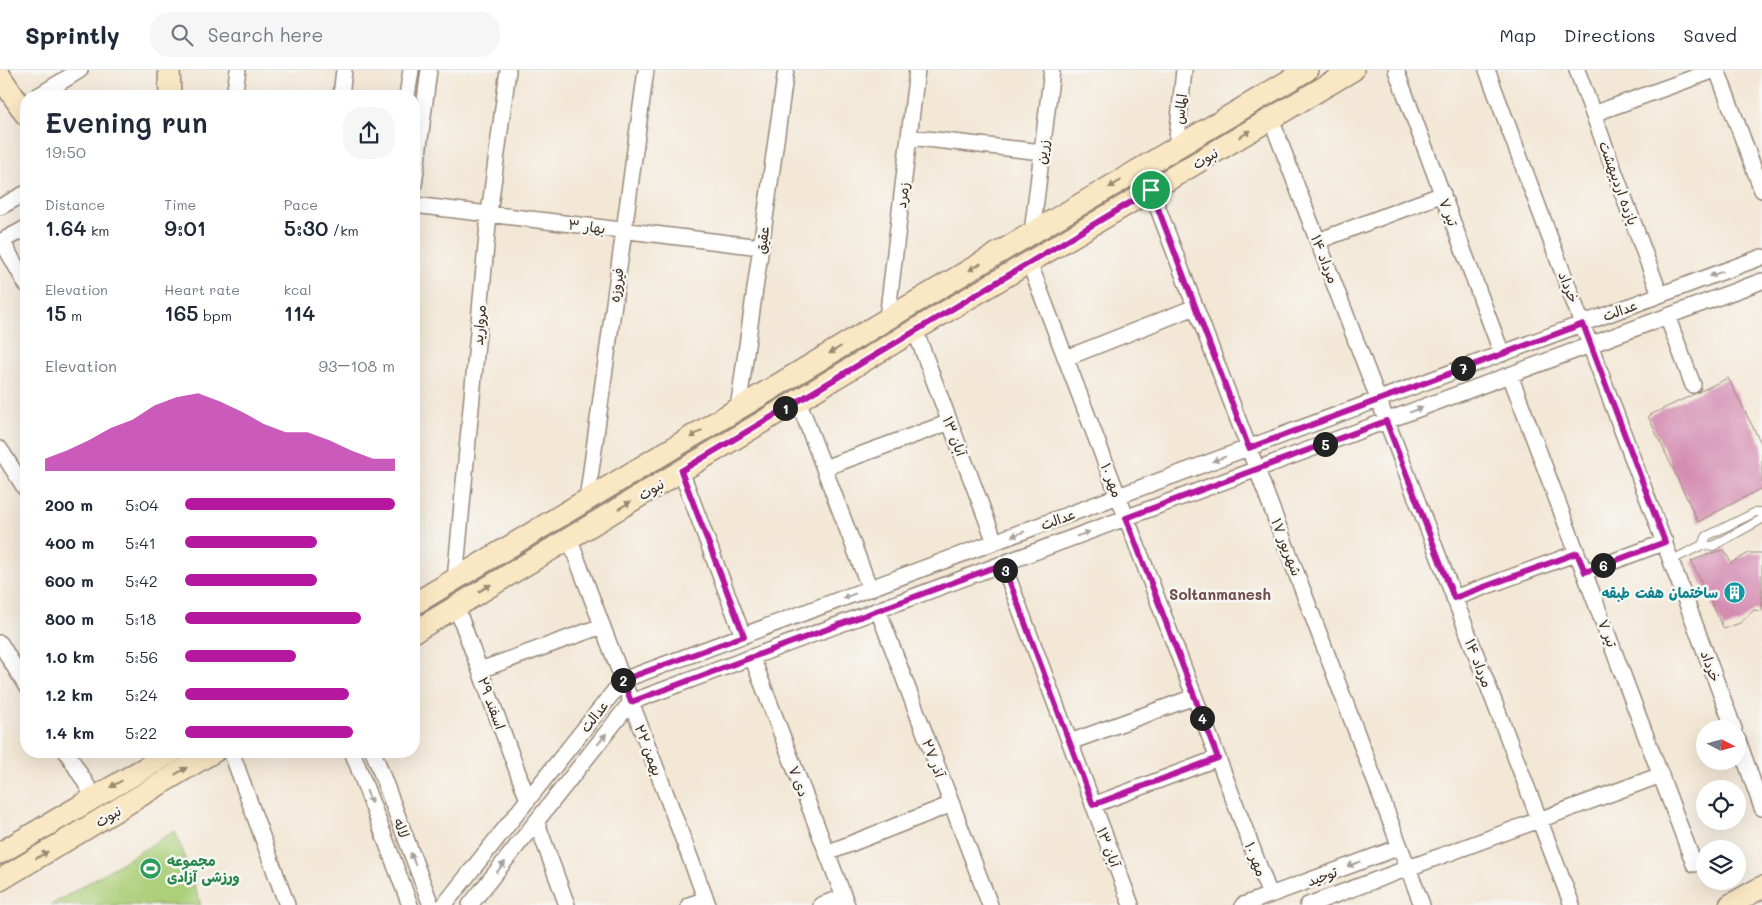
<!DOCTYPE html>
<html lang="en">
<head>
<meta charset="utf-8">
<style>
	:root { --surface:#fff; --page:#f6f6f7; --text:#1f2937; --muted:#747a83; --line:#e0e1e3; --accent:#b5179e }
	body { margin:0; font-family:Mali,"Playpen Sans Arabic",sans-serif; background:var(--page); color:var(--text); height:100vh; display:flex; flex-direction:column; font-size:19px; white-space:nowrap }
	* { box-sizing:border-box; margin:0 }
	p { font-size:16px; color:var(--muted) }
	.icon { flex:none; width:28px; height:28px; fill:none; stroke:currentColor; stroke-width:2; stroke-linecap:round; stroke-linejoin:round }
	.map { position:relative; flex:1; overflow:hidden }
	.drawer { position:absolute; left:20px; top:20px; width:400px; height:668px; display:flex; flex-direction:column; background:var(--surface); border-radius:20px; box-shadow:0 5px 20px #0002 }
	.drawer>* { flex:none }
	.needle { width:32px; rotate:96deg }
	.controls { position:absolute; left:1696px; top:650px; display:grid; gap:10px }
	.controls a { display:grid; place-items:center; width:50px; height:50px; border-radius:50%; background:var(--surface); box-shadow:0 5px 20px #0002; font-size:25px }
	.pin { position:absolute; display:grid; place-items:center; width:42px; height:42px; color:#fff; margin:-21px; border:2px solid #fff; border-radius:50%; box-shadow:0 1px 5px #0007 }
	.km { position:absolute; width:25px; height:25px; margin:-12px; border-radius:50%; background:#222; color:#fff; font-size:14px; line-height:25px; text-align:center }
	.round { display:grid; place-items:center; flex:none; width:52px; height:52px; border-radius:20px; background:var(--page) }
	.summary { display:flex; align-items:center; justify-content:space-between; height:85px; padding:0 25px }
	h1 { font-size:28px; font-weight:600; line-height:38px }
	.figures { display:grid; grid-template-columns:repeat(3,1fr); gap:8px; height:85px; padding:5px 25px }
	.figures div { display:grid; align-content:center }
	.figures b { font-size:21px; font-weight:600 }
	.figures small { font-size:14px; font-weight:400 }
	.figures p { font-size:14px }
	.chart { height:140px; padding:10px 25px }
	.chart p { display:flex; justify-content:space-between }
	.chart svg { width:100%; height:90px; margin-top:5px; fill:var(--accent); opacity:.7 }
	ul { padding:0 25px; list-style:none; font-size:16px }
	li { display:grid; grid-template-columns:80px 60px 1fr; align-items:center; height:38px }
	li i { height:12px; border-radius:6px; background:var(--accent) }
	header { display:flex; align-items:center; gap:30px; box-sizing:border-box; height:70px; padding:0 25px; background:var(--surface); border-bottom:1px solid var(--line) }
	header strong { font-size:24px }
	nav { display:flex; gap:28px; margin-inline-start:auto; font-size:18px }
	.search { width:350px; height:45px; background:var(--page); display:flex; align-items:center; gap:12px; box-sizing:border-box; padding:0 18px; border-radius:20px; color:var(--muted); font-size:19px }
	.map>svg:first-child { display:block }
	.green { fill:#accf79; stroke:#747c4c }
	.building { fill:#d48cb1 }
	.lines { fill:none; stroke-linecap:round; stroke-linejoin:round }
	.lane-casing { stroke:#97887a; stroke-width:10 }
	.street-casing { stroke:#97887a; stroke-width:18 }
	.secondary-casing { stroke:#97887a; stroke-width:24 }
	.lane { stroke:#fff; stroke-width:8 }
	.street { stroke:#fff; stroke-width:15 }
	.secondary { stroke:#fae7c3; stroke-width:21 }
	.oneway { fill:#9a8870 }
	.oneway2 { fill:#a79f9a }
	.route-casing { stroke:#fff; stroke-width:10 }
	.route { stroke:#b5179e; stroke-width:6 }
	.labels { text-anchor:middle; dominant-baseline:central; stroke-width:5; stroke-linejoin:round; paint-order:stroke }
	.street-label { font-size:14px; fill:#3b2a1e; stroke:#f6f6f2 }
	.culture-label { font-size:14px; font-weight:bold; fill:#0d838f; stroke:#f6f6f2; text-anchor:end }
	.leisure-label { font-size:14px; font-weight:bold; fill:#27864d; stroke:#f6f6f2; text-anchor:start }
	.neighbourhood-label { font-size:15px; font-weight:bold; fill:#714c51; stroke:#f6f6f2 }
</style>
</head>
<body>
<header>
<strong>Sprintly</strong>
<div class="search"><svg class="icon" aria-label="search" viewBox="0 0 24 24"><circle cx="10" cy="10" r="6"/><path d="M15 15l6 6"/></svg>Search here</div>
<nav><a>Map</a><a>Directions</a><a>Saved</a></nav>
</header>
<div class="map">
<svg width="1762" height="835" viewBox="0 0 1762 835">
	<rect width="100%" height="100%" fill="#f6f6f2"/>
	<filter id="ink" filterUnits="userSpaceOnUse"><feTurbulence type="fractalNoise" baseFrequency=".02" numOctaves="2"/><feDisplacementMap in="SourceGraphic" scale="10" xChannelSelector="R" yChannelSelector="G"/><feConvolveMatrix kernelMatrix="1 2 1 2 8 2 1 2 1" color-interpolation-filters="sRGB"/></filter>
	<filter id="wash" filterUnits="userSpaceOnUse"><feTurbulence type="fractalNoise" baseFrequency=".0096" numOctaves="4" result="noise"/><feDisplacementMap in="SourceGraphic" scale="20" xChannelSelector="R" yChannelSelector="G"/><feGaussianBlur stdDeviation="1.12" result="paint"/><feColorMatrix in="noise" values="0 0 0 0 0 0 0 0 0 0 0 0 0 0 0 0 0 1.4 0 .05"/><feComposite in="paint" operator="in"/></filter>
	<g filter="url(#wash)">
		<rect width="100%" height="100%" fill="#f3e7d5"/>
		<path class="green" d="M175,761L201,835H51Z"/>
		<g id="blocks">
			<path class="building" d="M1728,308L1762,375V418L1698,452L1648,346Z
				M1724,479L1731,493L1749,483H1762V541L1754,540L1740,553L1724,559L1691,491Z"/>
		</g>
	</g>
	<g filter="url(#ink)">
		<use href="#blocks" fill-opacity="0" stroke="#97887a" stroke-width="1"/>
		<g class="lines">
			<defs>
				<path id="lane" d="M1702,475L1707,466L1756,442H1762
					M1672,490L1702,475L1713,476L1762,449"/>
				<path id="street" d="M1396,0L1502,284
					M1487,0L1734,659
					M1577,0L1660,225
					M1717,0L1762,120
					M38,26L80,0
					M234,26L238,0
					M341,26L344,0
					M407,26L411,0
					M1593,44L1715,0
					M1271,49L1572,835
					M909,67L1042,82
					M1176,78L1184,0
					M1141,98L1151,120L1422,835
					M414,115L429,0
					M414,135L761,177
					M0,137L26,123
					M1032,163L1052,0
					M2,171L26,214
					M1318,171L1443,124
					M0,172L26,158
					M1029,192L1270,825
					M1667,246L1693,315
					M887,249L917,0
					M915,260L995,472
					M1066,288L1195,237
					M1510,305L1694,794
					M798,330L870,519
					M738,339L786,0
					M0,379L26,420
					M824,398L950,352
					M681,401L743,566
					M587,430L646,0
					M569,468L708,835
					M1003,494L1131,835
					M1585,502L1665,472
					M455,510L489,144L508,0
					M1454,528L1577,483
					M456,536L528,730
					M878,540L990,835
					M0,573L26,616
					M752,587L847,835
					M480,600L602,556
					M1738,670L1762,738
					M1070,672L1194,627
					M66,681L94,727
					M231,681L287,835
					M352,681L410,835
					M373,681L431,835
					M1093,735L1218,688
					M537,753L567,835
					M827,783L952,734
					M444,835L623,610L1762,187
					M470,835L631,632L1762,211
					M689,835L706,829
					M821,835L843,827
					M1243,835L1400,777
					M1308,835L1661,705"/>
				<path id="secondary" d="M169,0L170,26
					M0,6L26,45
					M414,534L887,249L1307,0
					M414,562L915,260L1353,0
					M0,783L174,681
					M0,810L215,681
					M1730,835L1762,817"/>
			</defs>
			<use href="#lane" class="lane-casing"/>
			<use href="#street" class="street-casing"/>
			<use href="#secondary" class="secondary-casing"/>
			<use href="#lane" class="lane"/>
			<use href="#street" class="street"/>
			<use href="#secondary" class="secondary"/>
		</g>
		<defs><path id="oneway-solid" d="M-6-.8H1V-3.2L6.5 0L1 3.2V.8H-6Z" transform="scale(1.25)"/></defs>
		<g class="oneway">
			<use href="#oneway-solid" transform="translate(1245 64) rotate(-31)"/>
			<use href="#oneway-solid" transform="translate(1115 114) rotate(149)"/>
			<use href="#oneway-solid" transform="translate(975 197) rotate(149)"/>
			<use href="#oneway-solid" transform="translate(835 280) rotate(149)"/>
			<use href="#oneway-solid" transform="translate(696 364) rotate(149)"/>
			<use href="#oneway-solid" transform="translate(625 435) rotate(-31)"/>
			<use href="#oneway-solid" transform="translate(485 518) rotate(-31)"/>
			<use href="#oneway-solid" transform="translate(181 701) rotate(-31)"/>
			<use href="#oneway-solid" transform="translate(116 714) rotate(150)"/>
			<use href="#oneway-solid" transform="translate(42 785) rotate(-31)"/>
		</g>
		<g class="oneway2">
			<use href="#oneway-solid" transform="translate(1716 204) rotate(160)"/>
			<use href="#oneway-solid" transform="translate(1416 340) rotate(-20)"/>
			<use href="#oneway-solid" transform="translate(1219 389) rotate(160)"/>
			<use href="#oneway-solid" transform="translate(1018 464) rotate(160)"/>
			<use href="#oneway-solid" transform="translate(1083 464) rotate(-20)"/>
			<use href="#oneway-solid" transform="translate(849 526) rotate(160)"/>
			<use href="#oneway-solid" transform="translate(602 669) rotate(-52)"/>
			<use href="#oneway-solid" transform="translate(369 727) rotate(69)"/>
			<use href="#oneway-solid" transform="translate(413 789) rotate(-111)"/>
			<use href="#oneway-solid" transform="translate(1354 794) rotate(160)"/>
			<use href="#oneway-solid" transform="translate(501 797) rotate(-51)"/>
		</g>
	</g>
	<g class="lines" filter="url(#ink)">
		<defs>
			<path id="route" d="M1151,120L1249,378L1583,254L1665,472L1585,502L1577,483L1454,528L1386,351L1126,448L1218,688L1093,735L1003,494L631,632L623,610L744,566L681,401Z"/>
		</defs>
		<use href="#route" class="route-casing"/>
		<use href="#route" class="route"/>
	</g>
	<defs>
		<symbol id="building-disc" viewBox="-11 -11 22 22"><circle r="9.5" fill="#0f9aa8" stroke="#f6f6f2"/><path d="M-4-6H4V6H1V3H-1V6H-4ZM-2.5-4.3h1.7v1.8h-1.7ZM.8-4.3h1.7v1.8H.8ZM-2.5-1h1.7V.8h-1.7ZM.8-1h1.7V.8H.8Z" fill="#fff"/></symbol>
		<symbol id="stadium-disc" viewBox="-11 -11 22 22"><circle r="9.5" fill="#2e9e5b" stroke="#f6f6f2"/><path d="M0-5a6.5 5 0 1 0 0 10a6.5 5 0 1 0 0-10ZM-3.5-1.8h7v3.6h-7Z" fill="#fff"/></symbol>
	</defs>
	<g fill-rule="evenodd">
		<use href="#building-disc" x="1722" y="510" width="25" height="25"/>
		<use href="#stadium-disc" x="138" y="786" width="25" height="25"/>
	</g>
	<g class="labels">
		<g class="street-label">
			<text transform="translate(1180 39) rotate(-84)">الماس</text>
			<text transform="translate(1042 82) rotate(-83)">زرین</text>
			<text transform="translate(1205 88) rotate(-31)">نبوت</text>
			<text transform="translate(1619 113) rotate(70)">یازده اردیبهشت</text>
			<text transform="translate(902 125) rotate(-83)">زمرد</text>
			<text transform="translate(1449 142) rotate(69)">۷ تیر</text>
			<text transform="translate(587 156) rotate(7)">بهار ۳</text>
			<text transform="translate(762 170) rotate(-82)">عقیق</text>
			<text transform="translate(1325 189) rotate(69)">۱۴ مرداد</text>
			<text transform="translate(616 215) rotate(-82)">فیروزه</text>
			<text transform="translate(1569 217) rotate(69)">خرداد</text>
			<text transform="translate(1620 240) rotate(-20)">عدالت</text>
			<text transform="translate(479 255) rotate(-85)">مروارید</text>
			<text transform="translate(955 366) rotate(69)">۱۳ آبان</text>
			<text transform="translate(1112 410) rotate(69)">۱۰ مهر</text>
			<text transform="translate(651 419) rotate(-31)">نبوت</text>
			<text transform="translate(1058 449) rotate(-20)">عدالت</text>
			<text transform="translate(1287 477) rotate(69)">۱۷ شهریور</text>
			<text transform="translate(1608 563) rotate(69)">۷ تیر</text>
			<text transform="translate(1479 593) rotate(69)">۱۴ مرداد</text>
			<text transform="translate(1711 596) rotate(70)">خرداد</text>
			<text transform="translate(492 633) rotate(70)">۲۹ اسفند</text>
			<text transform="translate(594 646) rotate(-52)">عدالت</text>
			<text transform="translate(649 680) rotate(69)">۲۲ بهمن</text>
			<text transform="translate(934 688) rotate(69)">۲۷ آذر</text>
			<text transform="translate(799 711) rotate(69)">۷ دی</text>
			<text transform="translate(108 746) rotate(-31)">نبوت</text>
			<text transform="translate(402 758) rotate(69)">لاله</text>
			<text transform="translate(1109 777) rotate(69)">۱۳ آبان</text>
			<text transform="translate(1256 789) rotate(69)">۱۰ مهر</text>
			<text transform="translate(1322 806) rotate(-20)">توحید</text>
		</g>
		<g class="culture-label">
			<text x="1718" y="522">ساختمان هفت طبقه</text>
		</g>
		<g class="leisure-label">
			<text x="167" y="790">مجموعه<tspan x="167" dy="16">ورزشی آزادی</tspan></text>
		</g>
		<g class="neighbourhood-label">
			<text x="1220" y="524">Soltanmanesh</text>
		</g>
	</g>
</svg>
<div class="controls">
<a><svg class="needle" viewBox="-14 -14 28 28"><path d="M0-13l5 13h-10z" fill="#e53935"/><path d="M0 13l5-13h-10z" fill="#747a83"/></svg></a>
<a><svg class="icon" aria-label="locate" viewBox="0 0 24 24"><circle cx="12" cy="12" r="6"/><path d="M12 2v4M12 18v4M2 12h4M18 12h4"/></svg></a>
<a><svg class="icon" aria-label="layers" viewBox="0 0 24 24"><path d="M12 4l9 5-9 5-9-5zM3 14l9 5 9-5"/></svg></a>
</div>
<div class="pin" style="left:1151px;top:120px;background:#1e9e55"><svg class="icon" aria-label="arrive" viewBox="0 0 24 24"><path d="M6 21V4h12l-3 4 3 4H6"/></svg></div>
<b class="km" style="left:785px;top:338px">1</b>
<b class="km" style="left:623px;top:610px">2</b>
<b class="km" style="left:1005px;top:500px">3</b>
<b class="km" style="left:1202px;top:648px">4</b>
<b class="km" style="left:1325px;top:374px">5</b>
<b class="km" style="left:1603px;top:495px">6</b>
<b class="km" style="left:1463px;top:298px">7</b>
<section class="drawer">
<div class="summary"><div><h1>Evening run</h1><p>19:50</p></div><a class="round"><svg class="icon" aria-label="share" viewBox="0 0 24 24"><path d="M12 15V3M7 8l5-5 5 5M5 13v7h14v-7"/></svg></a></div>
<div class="figures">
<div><p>Distance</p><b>1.64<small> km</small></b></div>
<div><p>Time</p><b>9:01</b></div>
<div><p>Pace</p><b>5:30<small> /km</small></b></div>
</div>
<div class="figures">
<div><p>Elevation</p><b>15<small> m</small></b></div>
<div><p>Heart rate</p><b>165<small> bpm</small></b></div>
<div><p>kcal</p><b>114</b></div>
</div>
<div class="chart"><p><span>Elevation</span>93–108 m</p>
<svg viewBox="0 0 160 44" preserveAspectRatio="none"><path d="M0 44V38L10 34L20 29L30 23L40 19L50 12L60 8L70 6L80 10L90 15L100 21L110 25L120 25L130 29L140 34L150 38L160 38V44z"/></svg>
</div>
<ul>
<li><b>200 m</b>5:04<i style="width:100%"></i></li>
<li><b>400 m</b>5:41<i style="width:63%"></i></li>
<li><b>600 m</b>5:42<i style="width:63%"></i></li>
<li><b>800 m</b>5:18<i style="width:84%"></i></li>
<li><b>1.0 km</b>5:56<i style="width:53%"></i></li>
<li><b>1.2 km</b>5:24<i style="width:78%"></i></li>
<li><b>1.4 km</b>5:22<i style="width:80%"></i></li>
</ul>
</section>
</div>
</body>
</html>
